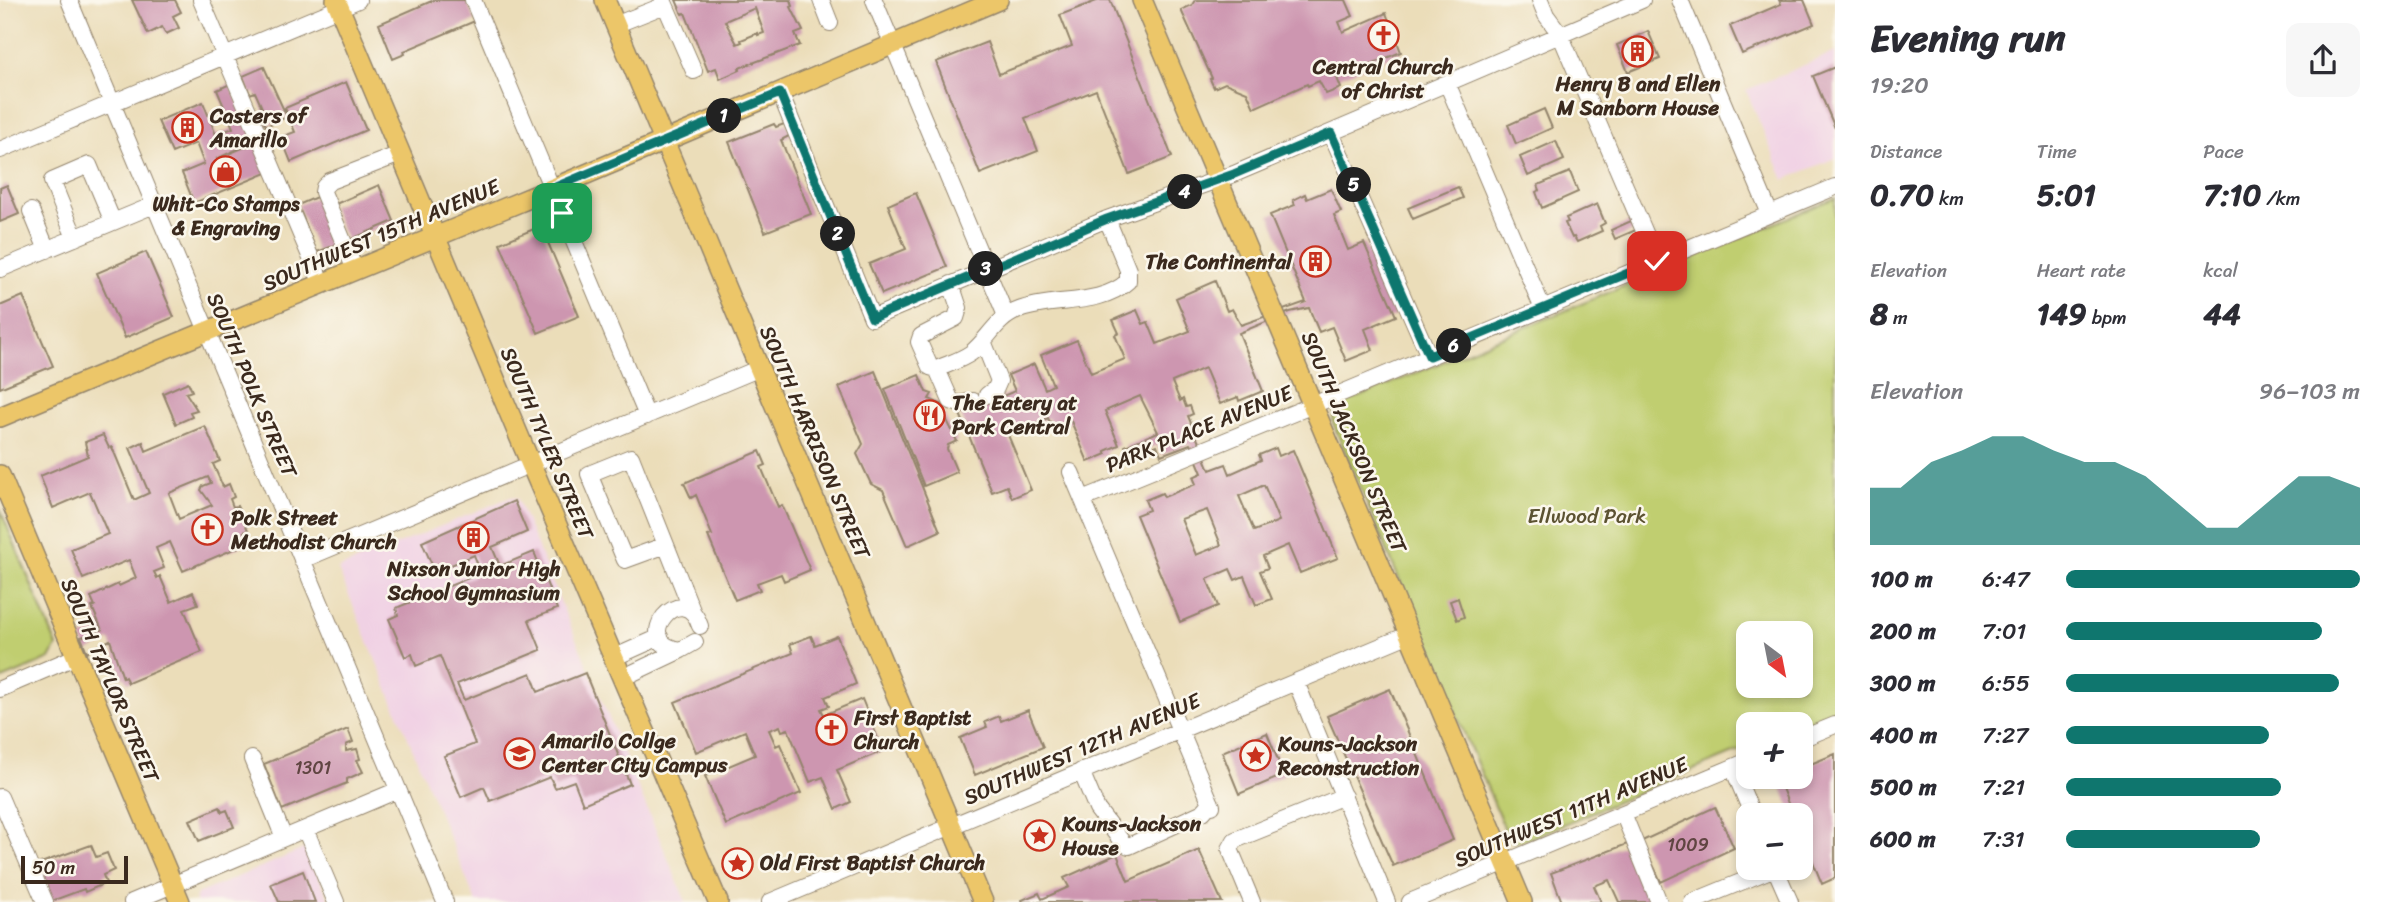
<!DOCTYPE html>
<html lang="en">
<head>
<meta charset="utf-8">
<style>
	:root { --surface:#fff; --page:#f7f7f7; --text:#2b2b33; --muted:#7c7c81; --accent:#0f766e }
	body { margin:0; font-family:Sriracha,sans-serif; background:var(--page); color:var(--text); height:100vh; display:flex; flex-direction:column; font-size:26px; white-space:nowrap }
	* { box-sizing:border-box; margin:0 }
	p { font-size:23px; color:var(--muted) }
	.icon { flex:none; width:38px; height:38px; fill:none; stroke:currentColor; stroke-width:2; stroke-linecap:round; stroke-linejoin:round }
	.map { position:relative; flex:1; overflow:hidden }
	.sheet { display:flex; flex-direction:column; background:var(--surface); width:560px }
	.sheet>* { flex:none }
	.needle { width:46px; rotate:148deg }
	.fabs { position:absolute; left:1736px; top:621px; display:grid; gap:14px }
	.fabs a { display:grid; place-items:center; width:77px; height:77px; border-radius:14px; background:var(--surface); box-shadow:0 4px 10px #0003; font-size:35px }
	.scale { position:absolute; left:21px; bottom:18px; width:107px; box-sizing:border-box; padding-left:7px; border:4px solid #3b2a1e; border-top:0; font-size:19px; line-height:24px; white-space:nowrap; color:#3b2a1e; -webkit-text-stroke:5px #fbf7ec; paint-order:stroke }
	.pin { position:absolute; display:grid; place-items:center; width:60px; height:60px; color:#fff; margin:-30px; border-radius:14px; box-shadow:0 4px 10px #0006 }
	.km { position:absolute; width:35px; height:35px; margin:-18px; border-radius:50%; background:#222; color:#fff; font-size:19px; line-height:35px; text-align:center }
	.round { display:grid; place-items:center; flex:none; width:74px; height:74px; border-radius:14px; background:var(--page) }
	.headline { display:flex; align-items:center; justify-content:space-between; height:119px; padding:0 35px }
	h1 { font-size:38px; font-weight:700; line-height:52px }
	.stats { display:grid; grid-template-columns:repeat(3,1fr); gap:10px; height:119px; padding:7px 35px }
	.stats div { display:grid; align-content:center }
	.stats b { font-size:30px; font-weight:700 }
	.stats small { font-size:19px; font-weight:400 }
	.stats p { font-size:19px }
	.chart { height:196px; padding:14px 35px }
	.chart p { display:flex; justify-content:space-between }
	.chart svg { width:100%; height:126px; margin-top:7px; fill:var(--accent); opacity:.7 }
	ul { padding:0 35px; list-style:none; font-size:23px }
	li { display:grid; grid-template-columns:112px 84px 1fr; align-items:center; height:52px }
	li i { height:18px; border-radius:9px; background:var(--accent) }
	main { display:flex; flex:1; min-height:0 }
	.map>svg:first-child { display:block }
	.built { fill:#f0d0e4 }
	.green { fill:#c0ce70; stroke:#7e7c47; stroke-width:2; fill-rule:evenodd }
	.building { fill:#cd96b0; fill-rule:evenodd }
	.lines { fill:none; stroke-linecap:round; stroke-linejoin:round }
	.minor-casing { stroke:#93846c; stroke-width:18 }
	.major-casing { stroke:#93846c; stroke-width:22 }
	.minor { stroke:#fff; stroke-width:16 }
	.major { stroke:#ecc669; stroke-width:19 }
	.route-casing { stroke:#fff; stroke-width:14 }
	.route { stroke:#0f766e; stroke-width:9 }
	.labels { text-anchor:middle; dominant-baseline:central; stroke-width:5; stroke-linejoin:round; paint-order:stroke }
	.number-label { font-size:18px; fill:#604542 }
	.poi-label { font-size:21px; font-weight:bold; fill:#3b2a1e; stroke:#fbf7ec; text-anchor:start }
	.street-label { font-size:21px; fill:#3b2a1e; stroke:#fbf7ec }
	.park-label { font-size:21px; fill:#5c5332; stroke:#fbf7ec }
</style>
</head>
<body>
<main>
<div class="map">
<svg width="1835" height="902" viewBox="0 0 1835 902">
	<rect width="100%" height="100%" fill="#fbf7ec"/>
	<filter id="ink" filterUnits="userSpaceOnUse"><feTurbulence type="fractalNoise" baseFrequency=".0143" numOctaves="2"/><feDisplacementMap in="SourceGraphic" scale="14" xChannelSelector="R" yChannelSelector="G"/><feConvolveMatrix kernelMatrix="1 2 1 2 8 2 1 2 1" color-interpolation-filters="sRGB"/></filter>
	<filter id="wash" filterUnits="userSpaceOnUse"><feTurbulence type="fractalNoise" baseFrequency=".00686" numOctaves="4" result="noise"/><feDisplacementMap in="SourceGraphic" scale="28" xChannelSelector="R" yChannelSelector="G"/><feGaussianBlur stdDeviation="1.57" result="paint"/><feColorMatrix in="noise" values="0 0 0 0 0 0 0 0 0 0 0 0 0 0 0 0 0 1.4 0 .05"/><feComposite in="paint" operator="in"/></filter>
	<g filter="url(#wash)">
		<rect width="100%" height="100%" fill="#ebddb9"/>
		<path class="built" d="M1835,52V158L1784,180L1746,90Z
			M511,497L517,498L686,902H476L338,569Z
			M306,848L330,902H195L197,894Z"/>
		<path class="green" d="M1835,198V710L1801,725L1748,724V747L1526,840L1514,842L1509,839L1333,423L1335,411L1342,404ZM1748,634H1801V686H1748Z
			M0,509L57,646L50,659L0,680Z"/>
		<g id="blocks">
			<path class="building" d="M132,0H175L181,12L173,16L179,28L166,34L162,27L148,34Z
				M434,0H466L475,21L404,51L405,54L393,59L379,24Z
				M676,0H791L793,6L791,7L803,31L795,34L800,45L739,68L740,70L720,79L716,68L708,71L685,13L682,14ZM755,8L764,33L758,35V33L741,40L742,42L737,44L725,21Z
				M1099,0H1110L1172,157L1129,174L1096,90L1025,118L1038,151L980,174L936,62L987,42L999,74L1072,46L1060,15Z
				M1195,0H1346L1353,16L1339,22L1343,32L1386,13L1401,52L1337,78L1341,88L1326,94L1319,81L1308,86L1307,84L1254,108L1247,92L1225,83L1214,88L1210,79L1212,78L1181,10L1192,5Z
				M1779,0H1804L1814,24L1742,54L1730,26L1781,4Z
				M1648,31L1660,59L1628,72L1617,45Z
				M264,67L287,117L266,126L260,113L264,112L255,92L250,94L243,76Z
				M1835,67V128L1813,76Z
				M346,82L366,130L291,162L281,137L295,132L285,108Z
				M230,84L256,141L216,159L257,142L269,172L194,203L182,173L204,164L196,143L172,153L158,121L203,102L216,135L233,128L217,90Z
				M1544,109L1552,128L1516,144L1508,125Z
				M787,123L791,135L781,140L811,214L765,232L729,142L774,124L776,127Z
				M1556,141L1564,160L1528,176L1520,157Z
				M1570,172L1578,192L1542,208L1536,192L1540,190L1538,185Z
				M7,185L19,214L0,222V188Z
				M379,185L394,221L347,241L331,206Z
				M1458,187L1463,198L1413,219L1408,208Z
				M1331,189L1341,212L1334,215L1348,250L1364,243L1396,316L1365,329L1373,350L1346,361L1332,327L1319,332L1309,308L1290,312L1239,333L1263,391L1239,401L1238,397L1220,404L1205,368L1172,382L1180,401L1183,399L1186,407L1190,406L1193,414L1188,416L1210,470L1226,464L1230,474L1261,460L1259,455L1276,448L1279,456L1293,450L1338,558L1300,573L1288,545L1263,556L1268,568L1260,571L1272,599L1256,605L1244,576L1235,580L1230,569L1207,579L1218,606L1180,622L1136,515L1149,510L1145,500L1162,493L1164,497L1196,484L1193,477L1202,473L1190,444L1161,455L1157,445L1129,457L1125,446L1158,432L1140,396L1105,411L1119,445L1105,451L1107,454L1088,462L1071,421L1053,428L1048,418L1008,435L1031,490L1012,498L1007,486L992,492L960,414L1015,391L1008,375L1034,364L1045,389L1053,385L1041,355L1077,340L1091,373L1125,359L1115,335L1119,333L1113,320L1137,310L1143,324L1148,322L1157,344L1190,331L1176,298L1215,281L1227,311L1232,309L1241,325L1306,302L1270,215L1295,205L1293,200L1305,194L1307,199ZM1264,485L1279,521L1254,531L1239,496ZM1207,510L1221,545L1196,555L1181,519Z
				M916,193L947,267L882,294L869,264L906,249L888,205Z
				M321,195L341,243L317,252L298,205Z
				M1597,204L1605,223L1600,226L1602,231L1577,242L1574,237L1572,238L1565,223L1568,222L1566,218Z
				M1631,221L1636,230L1615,239L1611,230Z
				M541,226L579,316L538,333L500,243Z
				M146,252L174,317L125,338L97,273Z
				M23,296L53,366L0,388V306Z
				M875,371L940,531L907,546L883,490L871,484L857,454L863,444L839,387Z
				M919,375L926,392L932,394L929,399L946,406L943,412L957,441L948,445L947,449L957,472L924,486L885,389Z
				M188,382L192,391L186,393L197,410L190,412L192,417L176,424L163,393Z
				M205,426L220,461L213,464L223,487L229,484L234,497L230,499L233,507L237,506L248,530L244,532L248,543L183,571L170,542L156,548L164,568L154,572L157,578L160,576L171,602L193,592L198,604L184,609L202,652L128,683L125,677L123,678L110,640L87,652L81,637L102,630L92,607L95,606L91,597L118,584L119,586L136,578L129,560L83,579L71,549L108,534L90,492L53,508L40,476L88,456L85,442L103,435L109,448L112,447L134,500L149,493L130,448L143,442L146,451ZM208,477L211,483L203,486L201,490L212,505L179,519L169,493Z
				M760,451L766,465L761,467L778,507L782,505L810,570L784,581L781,574L757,583L760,590L735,600L708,536L712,535L696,495L691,498L684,483Z
				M514,501L527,532L492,547L500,566L534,552L557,609L529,620L541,650L457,684L464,700L531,673L538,692L585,673L630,784L583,804L574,781L555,788L550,777L490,801L484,787L461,797L444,756L475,744L440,656L416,666L412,654L405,657L389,619L398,615L396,608L481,573L474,555L435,572L422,542Z
				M1458,598L1464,617L1457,620L1450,601Z
				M811,636L815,645L837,636L856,684L825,697L829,706L821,709L824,715L862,699L883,751L837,770L851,802L836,809L823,777L810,782L788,729L782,731L780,726L769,730L776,746L780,744L801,793L726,825L705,776L755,755L745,731L696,752L675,702L793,653L790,644Z
				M1390,689L1453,840L1393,866L1327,716Z
				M1028,710L1043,747L975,775L960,738L987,727L985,722L999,716L1001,721Z
				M348,729L353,742L346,745V751L357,749L360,759L357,760L363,772L347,779V783L282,810L264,764Z
				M1267,733L1284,775L1239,794L1222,752Z
				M1835,754V878L1822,884L1801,833V816H1793L1778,778L1801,777V768Z
				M220,807L222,812L227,810L234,827L199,841L190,820Z
				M1715,807L1734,848L1661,882L1642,841Z
				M1627,844L1651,902H1619L1609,880L1594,886L1601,902H1562L1551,873Z
				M91,845L96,857L107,853L114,870L103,875L106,883L85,892L84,889L49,902L35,865Z
				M1199,850L1222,902H1023L1022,900L1039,893L1042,899L1069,887L1064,878L1117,854L1128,881Z
				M303,871L315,902H279L271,884Z"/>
		</g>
	</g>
	<g filter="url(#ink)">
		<use href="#blocks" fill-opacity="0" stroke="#93846c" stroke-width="2"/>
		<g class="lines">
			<defs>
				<path id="minor" d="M69,0L445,902
					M201,0L322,284
					M473,0L647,416
					M663,0L694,71
					M821,0L830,23
					M874,0L1006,316
					M1540,0L1546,15L1560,34L1657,261
					M1680,0L1770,214
					M615,25L665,5
					M1447,83L1543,309
					M780,93L872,318L1107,219L1234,174L1642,0
					M1331,133L1429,356
					M0,150L358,0
					M31,211L47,250
					M75,238L52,181L89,165L113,222
					M0,269L154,205
					M355,270L323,192L324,187L330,181L400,154
					M951,284L959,308L956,318L921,336L919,342L930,367L937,369C948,364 961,360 971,353C989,339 996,318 1019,310C1053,297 1100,307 1128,281V270L1107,219
					M983,341L999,381L996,388L987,395
					M937,369L951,401L959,404L973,401
					M1071,472L1212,806
					M1083,499L1313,405L1835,187
					M666,545L625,560L589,474L631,457L693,613
					M302,560L760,368
					M695,642L681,650C627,644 683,575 700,626
					M613,658L660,637
					M622,678L681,650
					M1296,682L1387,902
					M0,689L75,657
					M1801,739L1835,725
					M252,759L284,838
					M1733,768L1753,816
					M1081,771L1097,809L1123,843L1129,846L1203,812L1211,803
					M0,797L45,902
					M1623,813L1659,902
					M305,829L336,902
					M1775,868L1790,902
					M132,902L398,790
					M770,902L1410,634
					M1252,902L1230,849L1235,840L1344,796
					M1410,902L1748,761
					M1692,902L1775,868"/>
				<path id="major" d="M336,0L524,448L718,902
					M605,0L983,902
					M1142,0L1522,902
					M0,417L551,189L998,0
					M0,475L180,902"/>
			</defs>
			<use href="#minor" class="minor-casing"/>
			<use href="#major" class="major-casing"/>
			<use href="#minor" class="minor"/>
			<use href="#major" class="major"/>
		</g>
	</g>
	<g class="lines" filter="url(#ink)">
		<defs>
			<path id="route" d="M562,213L551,189L780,93L872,318L1107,219L1234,174L1331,133L1429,356L1657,261"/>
		</defs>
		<use href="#route" class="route-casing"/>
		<use href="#route" class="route"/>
	</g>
	<defs>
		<symbol id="church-ring" viewBox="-11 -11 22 22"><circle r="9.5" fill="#fbf7ec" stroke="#c8321e" stroke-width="1.5"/><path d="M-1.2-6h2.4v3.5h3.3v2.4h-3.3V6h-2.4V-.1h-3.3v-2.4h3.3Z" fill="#c8321e"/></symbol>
		<symbol id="building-ring" viewBox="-11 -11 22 22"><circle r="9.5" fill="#fbf7ec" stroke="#c8321e" stroke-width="1.5"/><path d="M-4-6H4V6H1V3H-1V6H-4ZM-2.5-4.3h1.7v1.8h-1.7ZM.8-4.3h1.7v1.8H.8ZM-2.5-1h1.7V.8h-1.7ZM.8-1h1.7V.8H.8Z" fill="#c8321e"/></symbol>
		<symbol id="shop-ring" viewBox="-11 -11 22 22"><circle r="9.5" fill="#fbf7ec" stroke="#c8321e" stroke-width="1.5"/><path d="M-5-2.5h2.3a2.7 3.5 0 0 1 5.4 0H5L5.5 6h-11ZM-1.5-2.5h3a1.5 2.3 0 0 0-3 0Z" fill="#c8321e"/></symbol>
		<symbol id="restaurant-ring" viewBox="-11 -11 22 22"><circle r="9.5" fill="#fbf7ec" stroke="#c8321e" stroke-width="1.5"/><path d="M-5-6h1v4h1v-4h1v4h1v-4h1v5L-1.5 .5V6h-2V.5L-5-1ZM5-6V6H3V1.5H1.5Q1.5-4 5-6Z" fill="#c8321e"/></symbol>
		<symbol id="university-ring" viewBox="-11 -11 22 22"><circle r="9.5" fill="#fbf7ec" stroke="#c8321e" stroke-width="1.5"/><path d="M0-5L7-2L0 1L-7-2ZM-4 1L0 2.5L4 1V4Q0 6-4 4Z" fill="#c8321e"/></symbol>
		<symbol id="sight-ring" viewBox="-11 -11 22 22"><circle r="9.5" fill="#fbf7ec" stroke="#c8321e" stroke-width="1.5"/><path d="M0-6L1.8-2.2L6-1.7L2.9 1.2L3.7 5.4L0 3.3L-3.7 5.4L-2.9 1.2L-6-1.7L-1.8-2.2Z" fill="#c8321e"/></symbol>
	</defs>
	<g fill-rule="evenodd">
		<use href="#church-ring" x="1366" y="18" width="35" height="35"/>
		<use href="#building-ring" x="1620" y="34" width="35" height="35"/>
		<use href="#building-ring" x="170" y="110" width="35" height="35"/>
		<use href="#shop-ring" x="208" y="154" width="35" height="35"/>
		<use href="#building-ring" x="1298" y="244" width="35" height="35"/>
		<use href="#restaurant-ring" x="912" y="398" width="35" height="35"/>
		<use href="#church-ring" x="190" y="512" width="35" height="35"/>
		<use href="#building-ring" x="456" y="520" width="35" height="35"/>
		<use href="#church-ring" x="814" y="712" width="35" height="35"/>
		<use href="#university-ring" x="502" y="736" width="35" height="35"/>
		<use href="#sight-ring" x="1238" y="738" width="35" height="35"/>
		<use href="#sight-ring" x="1022" y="818" width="35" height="35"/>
		<use href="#sight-ring" x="720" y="846" width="35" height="35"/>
	</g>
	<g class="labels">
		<g class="number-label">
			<text x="313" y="768">1301</text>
			<text x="1688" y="845">1009</text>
		</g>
		<g class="poi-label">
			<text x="1383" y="67" text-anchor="middle">Central Church<tspan x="1383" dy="24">of Christ</tspan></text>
			<text x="1638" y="84" text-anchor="middle">Henry B and Ellen<tspan x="1638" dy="24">M Sanborn House</tspan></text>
			<text x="210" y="116">Casters of<tspan x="210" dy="24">Amarillo</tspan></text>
			<text x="226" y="204" text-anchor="middle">Whit-Co Stamps<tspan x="226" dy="24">&amp; Engraving</tspan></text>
			<text x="1292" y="262" text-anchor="end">The Continental</text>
			<text x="952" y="403">The Eatery at<tspan x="952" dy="24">Park Central</tspan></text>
			<text x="231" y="518">Polk Street<tspan x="231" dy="24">Methodist Church</tspan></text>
			<text x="474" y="569" text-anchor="middle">Nixson Junior High<tspan x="474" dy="24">School Gymnasium</tspan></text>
			<text x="854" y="718">First Baptist<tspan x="854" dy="24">Church</tspan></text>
			<text x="542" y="741">Amarilo Collge<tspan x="542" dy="24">Center City Campus</tspan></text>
			<text x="1278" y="744">Kouns-Jackson<tspan x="1278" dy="24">Reconstruction</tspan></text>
			<text x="1062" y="824">Kouns-Jackson<tspan x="1062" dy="24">House</tspan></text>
			<text x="760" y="863">Old First Baptist Church</text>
		</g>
		<g class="street-label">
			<text transform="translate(381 235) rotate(-23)">SOUTHWEST 15TH AVENUE</text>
			<text transform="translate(252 385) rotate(67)">SOUTH POLK STREET</text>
			<text transform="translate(1199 429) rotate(-22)">PARK PLACE AVENUE</text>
			<text transform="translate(815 442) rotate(67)">SOUTH HARRISON STREET</text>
			<text transform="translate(1354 442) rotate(67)">SOUTH JACKSON STREET</text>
			<text transform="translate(547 443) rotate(67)">SOUTH TYLER STREET</text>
			<text transform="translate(110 680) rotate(67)">SOUTH TAYLOR STREET</text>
			<text transform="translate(1082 749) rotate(-23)">SOUTHWEST 12TH AVENUE</text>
			<text transform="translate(1571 812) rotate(-23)">SOUTHWEST 11TH AVENUE</text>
		</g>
		<g class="park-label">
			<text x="1587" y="516">Ellwood Park</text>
		</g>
	</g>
</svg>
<div class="fabs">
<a><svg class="needle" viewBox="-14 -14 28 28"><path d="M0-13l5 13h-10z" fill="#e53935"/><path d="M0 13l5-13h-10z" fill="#7c7c81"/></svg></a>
<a>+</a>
<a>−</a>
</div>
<div class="scale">50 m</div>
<div class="pin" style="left:562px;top:213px;background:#1e9e55"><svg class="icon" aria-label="arrive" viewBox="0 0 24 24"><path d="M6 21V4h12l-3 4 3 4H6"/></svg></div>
<div class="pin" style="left:1657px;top:261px;background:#d93025"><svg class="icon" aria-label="check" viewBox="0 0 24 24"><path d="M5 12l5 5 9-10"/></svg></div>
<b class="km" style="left:724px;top:116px">1</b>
<b class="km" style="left:838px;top:234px">2</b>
<b class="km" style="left:986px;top:269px">3</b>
<b class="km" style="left:1185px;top:192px">4</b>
<b class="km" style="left:1354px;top:185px">5</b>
<b class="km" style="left:1454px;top:346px">6</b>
</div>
<section class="sheet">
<div class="headline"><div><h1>Evening run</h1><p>19:20</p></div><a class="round"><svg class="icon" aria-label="share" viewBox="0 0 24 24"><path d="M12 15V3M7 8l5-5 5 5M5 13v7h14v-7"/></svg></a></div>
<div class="stats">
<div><p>Distance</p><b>0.70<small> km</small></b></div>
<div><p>Time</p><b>5:01</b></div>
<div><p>Pace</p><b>7:10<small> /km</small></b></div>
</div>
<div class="stats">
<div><p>Elevation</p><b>8<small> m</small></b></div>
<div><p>Heart rate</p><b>149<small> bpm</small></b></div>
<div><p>kcal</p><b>44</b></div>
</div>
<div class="chart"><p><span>Elevation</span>96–103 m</p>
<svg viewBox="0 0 160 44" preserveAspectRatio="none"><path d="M0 44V24L10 24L20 15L30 11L40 6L50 6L60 11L70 15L80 15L90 20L100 29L110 38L120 38L130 29L140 20L150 20L160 24V44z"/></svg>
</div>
<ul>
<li><b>100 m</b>6:47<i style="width:100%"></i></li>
<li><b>200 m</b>7:01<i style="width:87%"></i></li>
<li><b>300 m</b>6:55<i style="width:93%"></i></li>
<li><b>400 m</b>7:27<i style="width:69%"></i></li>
<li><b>500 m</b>7:21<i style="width:73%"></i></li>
<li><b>600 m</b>7:31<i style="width:66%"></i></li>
</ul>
</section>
</main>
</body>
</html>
